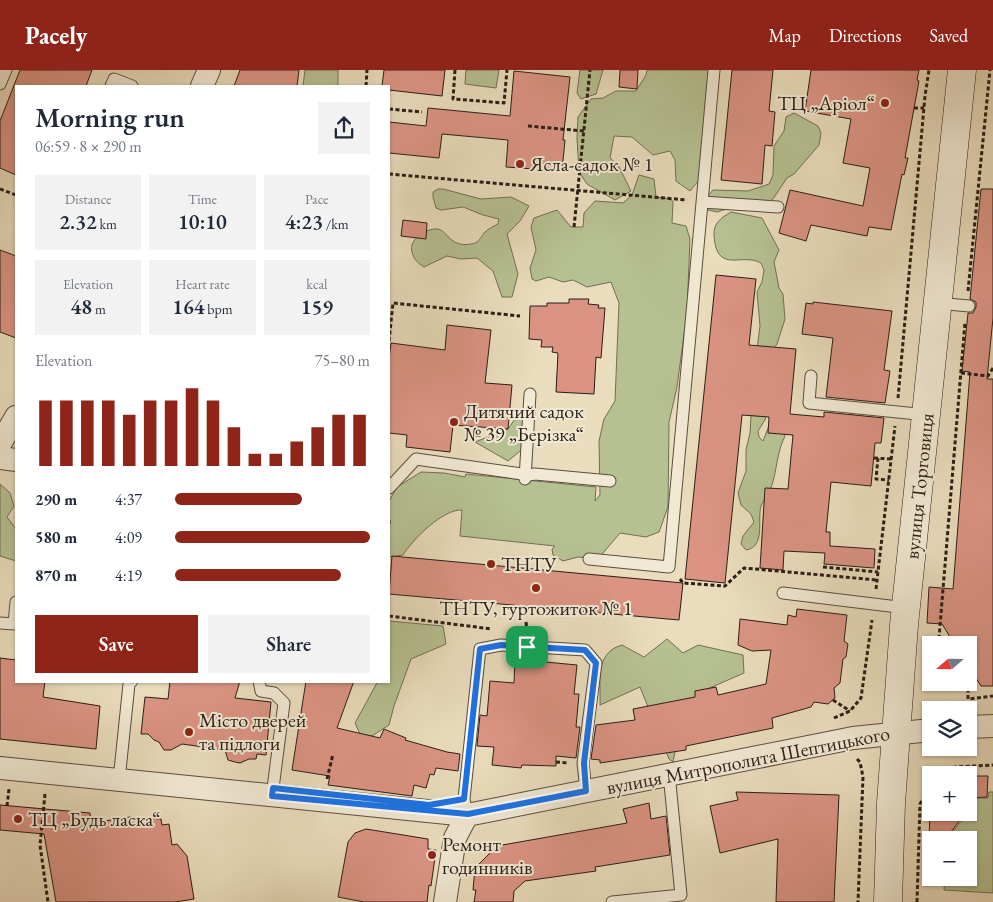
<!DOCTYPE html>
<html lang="en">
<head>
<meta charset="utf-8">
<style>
	:root { --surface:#fff; --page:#f2f2f3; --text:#1f2937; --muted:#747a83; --accent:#8f2418 }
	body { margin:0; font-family:"EB Garamond",serif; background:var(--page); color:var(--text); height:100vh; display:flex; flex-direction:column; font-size:19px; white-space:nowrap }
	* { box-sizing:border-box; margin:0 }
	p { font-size:16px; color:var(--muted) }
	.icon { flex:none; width:28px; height:28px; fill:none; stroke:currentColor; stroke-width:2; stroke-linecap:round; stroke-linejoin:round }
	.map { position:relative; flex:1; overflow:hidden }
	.drawer { position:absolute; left:15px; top:15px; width:375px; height:598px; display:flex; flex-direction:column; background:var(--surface); border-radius:0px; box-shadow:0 1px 4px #0004 }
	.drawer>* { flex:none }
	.needle { width:32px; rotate:250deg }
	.controls { position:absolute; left:922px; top:566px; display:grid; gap:10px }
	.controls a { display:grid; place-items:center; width:55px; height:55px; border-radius:0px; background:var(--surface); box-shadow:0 1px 4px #0004; font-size:25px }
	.pin { position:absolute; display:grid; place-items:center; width:42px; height:42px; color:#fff; margin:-21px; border-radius:10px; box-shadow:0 2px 8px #0006 }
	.round { display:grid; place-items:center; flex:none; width:52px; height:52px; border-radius:0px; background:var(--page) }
	.head { display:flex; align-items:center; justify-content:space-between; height:85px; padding:0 20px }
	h1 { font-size:28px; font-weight:600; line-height:38px }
	.metrics { display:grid; grid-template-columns:repeat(3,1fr); gap:8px; height:85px; padding:5px 20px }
	.metrics div { display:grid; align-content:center; border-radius:0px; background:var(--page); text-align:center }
	.metrics b { font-size:21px; font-weight:600 }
	.metrics small { font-size:14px; font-weight:400 }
	.metrics p { font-size:14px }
	.chart { height:140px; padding:10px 20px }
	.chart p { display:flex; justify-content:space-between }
	.chart svg { width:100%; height:90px; margin-top:5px; stroke:var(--accent); stroke-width:6 }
	.cta { display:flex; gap:10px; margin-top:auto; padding:10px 20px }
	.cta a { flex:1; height:58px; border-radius:0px; background:var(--accent); color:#fff; font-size:20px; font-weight:600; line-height:58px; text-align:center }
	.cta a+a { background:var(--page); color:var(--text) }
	ul { padding:0 20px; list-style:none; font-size:16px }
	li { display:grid; grid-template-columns:80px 60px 1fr; align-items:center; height:38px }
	li i { height:12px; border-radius:6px; background:var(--accent) }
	header { display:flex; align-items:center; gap:30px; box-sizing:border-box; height:70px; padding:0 25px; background:var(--accent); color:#fff }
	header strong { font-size:24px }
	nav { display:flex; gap:28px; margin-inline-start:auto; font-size:18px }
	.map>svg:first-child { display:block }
	.green { fill:#b6c192; stroke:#706f54 }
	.building { fill:#db9484; stroke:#2a1d15 }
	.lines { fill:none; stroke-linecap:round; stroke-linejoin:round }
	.service-casing { stroke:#5a4d3f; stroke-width:13 }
	.minor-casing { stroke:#5a4d3f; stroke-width:24 }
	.secondary-casing { stroke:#2a1d15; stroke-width:29 }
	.path { stroke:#2a1d15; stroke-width:3; stroke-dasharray:4 2.5; stroke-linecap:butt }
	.service { stroke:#f1e9d4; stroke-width:11 }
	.minor { stroke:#f1e9d4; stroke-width:22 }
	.secondary { stroke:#f1e9d4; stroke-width:28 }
	.route-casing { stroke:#fff; stroke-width:10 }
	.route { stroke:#1a73e8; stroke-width:6 }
	.poi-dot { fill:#8f2418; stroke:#f1e9d4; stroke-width:2 }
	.labels { text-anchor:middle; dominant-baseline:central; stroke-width:4; stroke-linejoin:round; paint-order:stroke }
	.poi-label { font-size:20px; fill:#2a1d15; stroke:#f1e9d4; text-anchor:start }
	.street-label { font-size:20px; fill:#2a1d15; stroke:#f1e9d4 }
</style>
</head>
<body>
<header>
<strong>Pacely</strong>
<nav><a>Map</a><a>Directions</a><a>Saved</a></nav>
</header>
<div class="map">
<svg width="993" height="832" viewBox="0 0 993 832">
	<rect width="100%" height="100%" fill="#eaddbd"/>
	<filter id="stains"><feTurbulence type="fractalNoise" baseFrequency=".004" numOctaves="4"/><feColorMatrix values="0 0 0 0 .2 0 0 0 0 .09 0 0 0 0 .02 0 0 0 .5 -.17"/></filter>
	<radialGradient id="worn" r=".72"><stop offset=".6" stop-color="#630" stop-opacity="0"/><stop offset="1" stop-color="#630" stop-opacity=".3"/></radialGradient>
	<path class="green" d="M305,0H338V15L336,16H303Z
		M466,0H499L496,18L465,14Z
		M580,0H603L596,24L581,29L577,23Z
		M647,0H711L700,109L690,121L676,111L675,90L670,81L653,85L632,67L614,66L610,88L618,95L631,121L615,130L587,114L579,102L577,68L578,47L591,29L603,28L616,21H636L646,5Z
		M794,43L818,56L821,63L819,75L794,104L787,108L773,129L767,133L737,136L717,142L708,140L707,127L713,120L748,121L769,114L773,105L774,76L784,61L786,47Z
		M639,105L654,109L656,127L671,129L673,132L672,153L686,156L690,169L687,242L677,317L669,352L668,437L659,462L646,467L620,463L598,489L578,487L563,491L553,485L552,479L555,476L460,466L462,440C443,439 413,469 403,485L389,487V431L397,417L421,402L444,403L465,407L466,404L596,417L595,431L600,425L599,371L604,349L615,331L619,233L611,212L587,217L573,210L563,212L549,207L536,211L532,209L530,198L536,180L531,157L534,148L557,140L571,157H583L584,143L595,131L623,133L632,125Z
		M438,119H443L481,129L511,127L529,136L520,151L507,164L518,204L512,227H502L493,201L477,188L461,189L447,186L424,197C418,193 414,190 412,182C408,170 426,158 437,159C447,159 449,178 471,174C479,173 480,168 485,162C488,159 494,156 498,154L499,149L483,145L463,137L441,140L436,138L433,127V122Z
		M731,142L762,148L779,180L774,192L779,218L783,224L785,249L777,274L770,284L768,339L765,350L758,361L759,367L763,371L769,356L780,354L785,366C777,382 777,399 772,415C770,423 764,429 761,436C757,449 766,477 746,480L741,474L743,466L754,452L751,444L741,435L738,423L746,401V380L750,363L753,312L760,256L757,222L762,212L764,200L761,193C742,182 717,205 714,166C713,153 721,148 731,142Z
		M517,346L522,347L530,364V373L508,391L475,372L508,359Z
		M0,414L10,423L14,436L7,447L16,459V491L0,486Z
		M389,551L443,556L446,574L411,589L394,636L389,655L372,666L360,664L355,653L378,611H389Z
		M667,569L683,583L698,575L743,585L744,603L696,624L689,662L675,682L673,692L669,689L640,617L600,635C601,612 594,583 622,575L644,587Z
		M989,722H993V823L944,820L945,808H969V770H947V759H955C962,749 973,740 972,728H988Z"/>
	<path class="building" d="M20,0H92L86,16H16V105L0,98V51Z
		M240,0H299L297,16H234Z
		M384,0H445L442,26L389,20V16H382Z
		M620,0H638L637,19L619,17Z
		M732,0H773L769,41L775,42L772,76L765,75L762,114L721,110Z
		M811,0H919L917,10L919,11L905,88H908L904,105L902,104L891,160L869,157L867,166L811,155L806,171L779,163L790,120L863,136L870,98L843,93L851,49L805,41Z
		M514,1L570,7L563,70H565L562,101L506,97L508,70L442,64L439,88L389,83V52L426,56L428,38L510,46Z
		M981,119H993V248L987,309H993V616H981L969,597V575H955L942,554L927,553L929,517L953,519L970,302L962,301L968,243H973L976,237V232L970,229Z
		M403,150L427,153L426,169L401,166Z
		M0,180L16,186V268L0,262Z
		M716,205L756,209L749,275L796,279L790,344L824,347V342L884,348L881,373H875L871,416L831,412L826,462H830V476L875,479L874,498L824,494L825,483L784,481L783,500L760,498L765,418L788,419L793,365L768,363L769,347L742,345L725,513L685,509Z
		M569,229H589L588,234L599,235L598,238H605L601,288L596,287L594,324L556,322L558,283L552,282L553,277H541L542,270L529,269L530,236H547V233H569Z
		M813,232L892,241L884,300L890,301L885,333L826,327L833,268L802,264L806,233L813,234Z
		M447,255L491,260L485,313L512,315L508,359L453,355L450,382L406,377L407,365L389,363V289L391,273L445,280Z
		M392,486L683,513L679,550L389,524Z
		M797,539L847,545L844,571L848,574L846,587L843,589L840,613L834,618L835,628L828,634L814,632L811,637L772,648L773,658L686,676V680L600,693V690L591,689L596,655L635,650L633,639L695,627V621L716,617L718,625L766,614L771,580L752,581L738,575L740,549L787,555L788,545L796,547Z
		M0,588L16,590V611H45L43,627L100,636L96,679L0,669Z
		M515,589L577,595L574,624H579L576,657H580L576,688L556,686V696L522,695L521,698L492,695L494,677L477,676L480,645L487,646L490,611L514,613Z
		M170,611H240L235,628L271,632L266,685L257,684L256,689H249L240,693L235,692L228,690L225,680L182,674L171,680H164L159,672L154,670L148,664H141L145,627L168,629Z
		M306,611H354L337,658L380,668L384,659L406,668L405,670L447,682L460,684L458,701L436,698L434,705L430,704L426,718L414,715L412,726L328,715L330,706L292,700Z
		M969,706H988L987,727L969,728Z
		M736,722L839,725L834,832H776L778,769L720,783L710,736L738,730Z
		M649,733L651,749L666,746L670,785L595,797L596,801L525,811L514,821L513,832H474L476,820H473L475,798L497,776L627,753L623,739Z
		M0,735L90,743L91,753L130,747L161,749L162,755L169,754L172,775L177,774L187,786L194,829L175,832H56L44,764L0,760Z
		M930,742H966L945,770H929Z
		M366,759L428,769V779L436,780L431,816L429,815L427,832H364L338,827L348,772L355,763Z"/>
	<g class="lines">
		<defs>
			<path id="service" d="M0,14L6,0
				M111,16L114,9L132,16
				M702,132L778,137
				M937,233L969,236
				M811,306L809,333L927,345
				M525,409L530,324
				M389,418L416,389L529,405L535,404L610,411
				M589,489L669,497L714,0
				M783,523L906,538
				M0,553L14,554L16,532
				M259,611L261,621L274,623L284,633L272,726
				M119,710L129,614L132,611
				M467,745L464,729L480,579L501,575L585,580L596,593L583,693L586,721
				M612,832L681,825L669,704"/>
			<path id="minor" d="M202,16L209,0
				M0,374L16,347
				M0,388L16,390
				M969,657L993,656
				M0,698L467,745L853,668L931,660
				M445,832L455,768L467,745"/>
			<path id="secondary" d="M888,832L891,733L904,555L962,0"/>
		</defs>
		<use href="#service" class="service-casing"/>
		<use href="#minor" class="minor-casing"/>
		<use href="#secondary" class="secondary-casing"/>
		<path class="path" d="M455,0L453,29L504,33L507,0
			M366,16L367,0
			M914,38H924
			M389,39L422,42
			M528,56L584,61
			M389,104L687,130
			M0,119L16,125
			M574,157L590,0
			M968,221L990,0
			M389,271L393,233L520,246
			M961,303L988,306L993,298
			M898,328L925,26L929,0
			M874,388L891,389
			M878,388L876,409L889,410
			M389,450V457
			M823,497L878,502
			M680,509L683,513L725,516L744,498L877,510
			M876,519L895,356
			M389,546L492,559
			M526,552L527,561
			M941,575L939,568L965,252
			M968,612V629L993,626
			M833,630L850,641
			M834,648L850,641L861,628L872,550
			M857,689L860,692L863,707L858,832
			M556,692L568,693
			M942,705L955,697L993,695
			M327,709L333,684
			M45,724L40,775L48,832
			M7,736L9,719
			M917,832L920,734L931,715"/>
		<use href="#service" class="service"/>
		<use href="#minor" class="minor"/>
		<use href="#secondary" class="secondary"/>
	</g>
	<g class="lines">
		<defs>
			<path id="route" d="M501,575L585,580L596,593L584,693L586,721L468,744L272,726L273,718L429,735L464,729L480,579Z"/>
		</defs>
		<use href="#route" class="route-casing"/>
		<use href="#route" class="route"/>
	</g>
	<g class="poi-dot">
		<circle cx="885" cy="33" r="5"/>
		<circle cx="520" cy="94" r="5"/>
		<circle cx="454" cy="352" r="5"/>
		<circle cx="491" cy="494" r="5"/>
		<circle cx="536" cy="518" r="5"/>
		<circle cx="189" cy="662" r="5"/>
		<circle cx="18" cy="749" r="5"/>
		<circle cx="432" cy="785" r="5"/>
	</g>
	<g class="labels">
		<g class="poi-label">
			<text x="875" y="33" text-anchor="end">ТЦ „Аріол“</text>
			<text x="530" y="94">Ясла-садок № 1</text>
			<text x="464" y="341">Дитячий садок<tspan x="464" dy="23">№ 39 „Берізка“</tspan></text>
			<text x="501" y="494">ТНТУ</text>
			<text x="536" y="538" text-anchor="middle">ТНТУ, гуртожиток № 1</text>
			<text x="199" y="650">Місто дверей<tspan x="199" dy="23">та підлоги</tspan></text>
			<text x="28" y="749">ТЦ „Будь ласка“</text>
			<text x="442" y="774">Ремонт<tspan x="442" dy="23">годинників</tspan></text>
		</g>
		<g class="street-label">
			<text transform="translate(919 416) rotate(-84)">вулиця Торговиця</text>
			<text transform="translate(748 690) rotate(-11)">вулиця Митрополита Шептицького</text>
		</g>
	</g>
	<rect width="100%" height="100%" filter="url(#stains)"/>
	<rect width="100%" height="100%" fill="url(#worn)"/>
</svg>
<div class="controls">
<a><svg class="needle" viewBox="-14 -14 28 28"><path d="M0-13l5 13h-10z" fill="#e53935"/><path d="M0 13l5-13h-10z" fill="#747a83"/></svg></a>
<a><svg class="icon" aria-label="layers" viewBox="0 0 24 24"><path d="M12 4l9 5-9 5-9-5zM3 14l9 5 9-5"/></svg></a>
<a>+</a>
<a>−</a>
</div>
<div class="pin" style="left:527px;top:577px;background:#1e9e55"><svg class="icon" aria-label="arrive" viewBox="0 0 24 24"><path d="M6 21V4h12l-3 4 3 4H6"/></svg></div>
<section class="drawer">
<div class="head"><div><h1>Morning run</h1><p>06:59 · 8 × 290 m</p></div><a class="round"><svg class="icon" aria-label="share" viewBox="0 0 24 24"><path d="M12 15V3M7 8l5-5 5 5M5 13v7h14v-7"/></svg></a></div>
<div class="metrics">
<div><p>Distance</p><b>2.32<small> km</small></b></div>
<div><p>Time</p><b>10:10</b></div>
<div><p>Pace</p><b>4:23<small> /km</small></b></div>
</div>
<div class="metrics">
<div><p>Elevation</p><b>48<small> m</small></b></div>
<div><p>Heart rate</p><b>164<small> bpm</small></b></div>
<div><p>kcal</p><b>159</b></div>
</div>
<div class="chart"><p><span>Elevation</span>75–80 m</p>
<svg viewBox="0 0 160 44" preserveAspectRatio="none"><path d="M5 44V12M15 44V12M25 44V12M35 44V12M45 44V19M55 44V12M65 44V12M75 44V6M85 44V12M95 44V25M105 44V38M115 44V38M125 44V32M135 44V25M145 44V19M155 44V19"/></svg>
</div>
<ul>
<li><b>290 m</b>4:37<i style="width:65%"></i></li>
<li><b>580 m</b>4:09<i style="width:100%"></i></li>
<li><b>870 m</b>4:19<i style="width:85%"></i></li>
</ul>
<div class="cta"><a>Save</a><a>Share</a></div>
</section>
</div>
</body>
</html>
